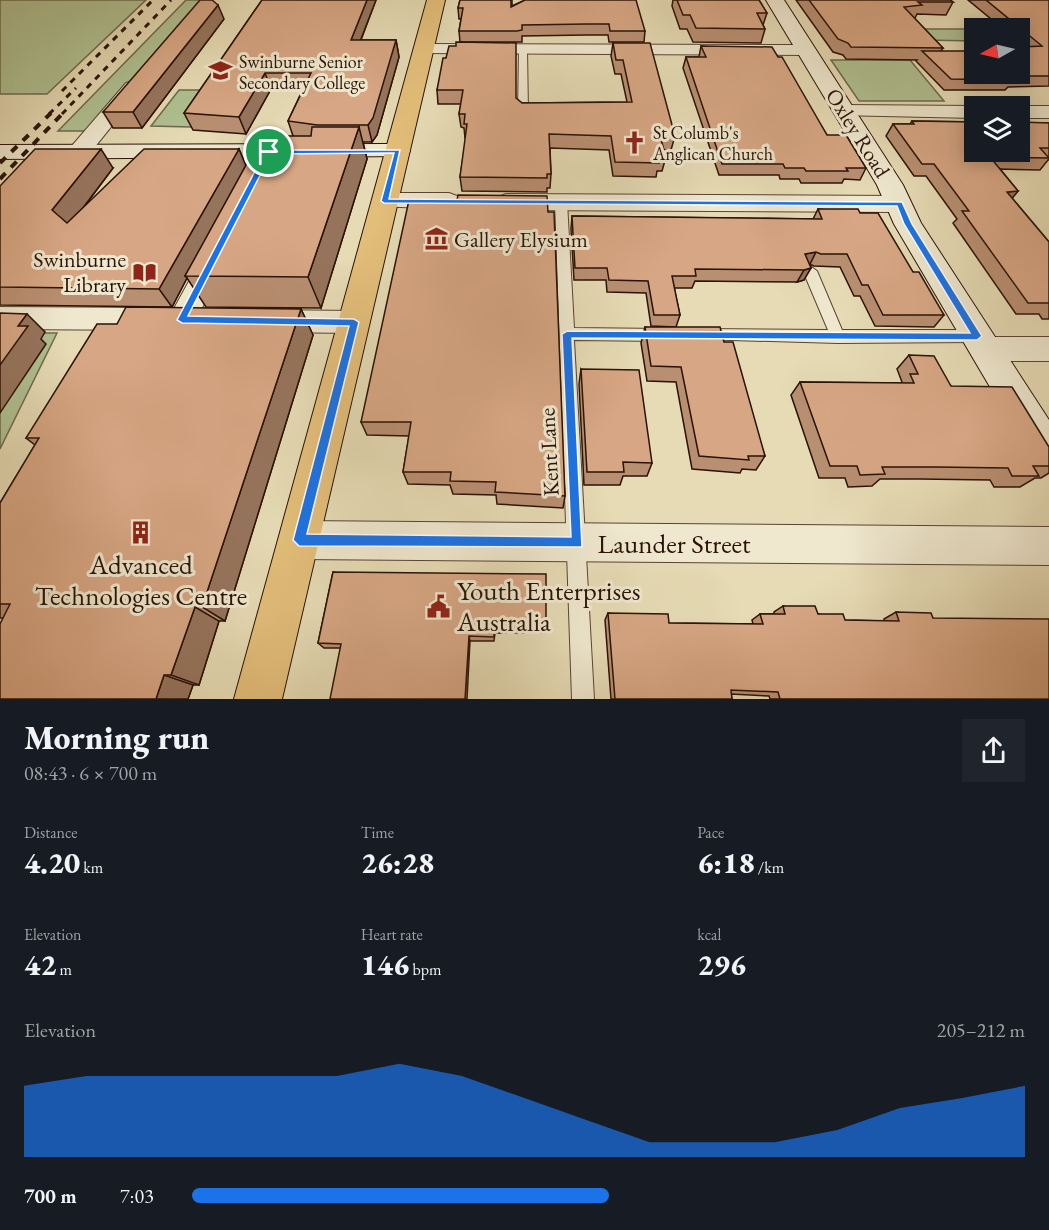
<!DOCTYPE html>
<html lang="en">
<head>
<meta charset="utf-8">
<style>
	:root { --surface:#171b24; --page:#20242c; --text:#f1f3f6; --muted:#9ea1a6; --accent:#1a73e8 }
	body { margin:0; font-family:"EB Garamond",serif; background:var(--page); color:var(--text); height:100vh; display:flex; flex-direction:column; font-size:22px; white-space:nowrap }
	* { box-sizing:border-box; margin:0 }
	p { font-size:20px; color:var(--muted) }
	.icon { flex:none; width:33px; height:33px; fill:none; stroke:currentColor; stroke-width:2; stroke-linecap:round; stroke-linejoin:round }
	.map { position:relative; height:699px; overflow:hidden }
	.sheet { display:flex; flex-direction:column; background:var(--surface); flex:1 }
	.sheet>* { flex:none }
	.needle { width:39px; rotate:262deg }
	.buttons { position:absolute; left:964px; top:18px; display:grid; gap:12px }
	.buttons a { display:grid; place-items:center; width:66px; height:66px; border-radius:0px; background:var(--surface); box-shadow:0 3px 15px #0003; font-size:30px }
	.pin { position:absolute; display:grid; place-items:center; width:51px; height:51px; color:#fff; margin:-26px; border:3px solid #fff; border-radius:50%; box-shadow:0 2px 6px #0007 }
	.round { display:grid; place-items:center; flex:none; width:63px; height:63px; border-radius:0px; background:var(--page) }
	.headline { display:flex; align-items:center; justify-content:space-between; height:102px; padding:0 24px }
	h1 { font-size:33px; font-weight:800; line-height:45px }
	.figures { display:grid; grid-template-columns:repeat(3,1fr); gap:9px; height:102px; padding:6px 24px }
	.figures div { display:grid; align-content:center }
	.figures b { font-size:30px; font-weight:800 }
	.figures small { font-size:16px; font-weight:400 }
	.figures p { font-size:16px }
	.chart { height:168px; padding:12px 24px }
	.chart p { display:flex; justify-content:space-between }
	.chart svg { width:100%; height:108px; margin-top:6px; fill:var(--accent); opacity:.7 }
	ul { padding:0 24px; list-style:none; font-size:20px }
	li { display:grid; grid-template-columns:96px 72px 1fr; align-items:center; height:45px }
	li i { height:15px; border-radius:8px; background:var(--accent) }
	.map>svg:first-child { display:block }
	.green { fill:#b0c192; stroke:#6c6a4c; stroke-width:1.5 }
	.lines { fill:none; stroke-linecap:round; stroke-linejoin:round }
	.lane-casing { stroke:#584432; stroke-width:2 }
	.street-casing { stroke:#584432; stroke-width:2 }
	.secondary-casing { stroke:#291206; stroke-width:2 }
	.primary-casing { stroke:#291206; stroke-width:2 }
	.lane { fill:#efe8cf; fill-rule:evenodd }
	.street { fill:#efe8cf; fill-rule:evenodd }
	.secondary { fill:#efe8cf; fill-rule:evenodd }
	.primary { fill:#e3be7a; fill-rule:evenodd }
	.rail-far1 { stroke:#291206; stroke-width:3; stroke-dasharray:6 6; stroke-linecap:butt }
	.rail { stroke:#291206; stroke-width:4; stroke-dasharray:8 8; stroke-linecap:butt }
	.wall { fill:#b98f72; stroke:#291206; stroke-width:1.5 }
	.shaded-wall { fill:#96745c; stroke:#291206; stroke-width:1.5 }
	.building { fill:#d7a684; stroke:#291206; stroke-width:1.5 }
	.route { fill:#1a73e8; stroke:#fff; stroke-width:1.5; fill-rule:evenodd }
	.labels { text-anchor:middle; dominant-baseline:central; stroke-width:6; stroke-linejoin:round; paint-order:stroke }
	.far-poi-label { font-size:18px; fill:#291206; stroke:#efe8cf; text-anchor:start }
	.street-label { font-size:22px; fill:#291206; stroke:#efe8cf }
	.poi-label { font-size:22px; fill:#291206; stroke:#efe8cf; text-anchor:start }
	.near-street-label { font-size:27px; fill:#291206; stroke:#efe8cf }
	.near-poi-label { font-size:27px; fill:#291206; stroke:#efe8cf }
</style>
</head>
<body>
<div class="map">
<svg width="1049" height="699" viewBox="0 0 1049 699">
	<rect width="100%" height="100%" fill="#e6dbb5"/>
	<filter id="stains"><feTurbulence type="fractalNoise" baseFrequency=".00333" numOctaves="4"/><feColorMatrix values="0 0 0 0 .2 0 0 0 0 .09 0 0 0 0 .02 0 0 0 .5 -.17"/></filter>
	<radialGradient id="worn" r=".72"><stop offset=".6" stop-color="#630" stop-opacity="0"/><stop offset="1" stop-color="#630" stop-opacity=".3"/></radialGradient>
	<path class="green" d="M0,0H146L47,94H0Z
		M186,0H204L90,131H58Z
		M914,29H965L975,41L924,40Z
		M831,60H910L944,101H859Z
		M179,90H216L191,127L151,126Z
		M20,333H57L0,449V413Z"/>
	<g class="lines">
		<defs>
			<path id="lane" d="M523,46L527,49L528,112L523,115L518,112L519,49Z
				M561,198L567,202L574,328L663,329L670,335L663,341L574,340L594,699H572L555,202Z
				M810,266L817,271L842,330H977L984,336L977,342L838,343L697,339L695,335L697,331L702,329L828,330L803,271Z"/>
			<path id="street" d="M424,44L807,45L816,50L807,55L418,53L415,49Z
				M133,81L143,87L86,158H70L67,153L70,148L126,83Z
				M844,105L975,106H977H975V118L837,115L834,111L837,107Z
				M1018,106H1049V118H1020V106Z
				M384,193H449L457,196L461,201L457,206L449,209L376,206L372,201L376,196Z
				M506,194L899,196L908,199L911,204L908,209L899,212L506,210L498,207L494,202L498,197Z
				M215,247L224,250L228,256L192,328L182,331L170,325L159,330L0,329V307L159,308L171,314L206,250Z
				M267,310L354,311L364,314L368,322L364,330L354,333L267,332L257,329L253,321L257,313Z
				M985,337H1049V361H985L974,357L970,349L974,341Z
				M299,521L1049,527V565L299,559L286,553L280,540L286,527Z"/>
			<path id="secondary" d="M766,0H784L903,185L921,223L1049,420V470L1036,465L894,224L877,185Z
				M398,144L407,146L410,151L407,156L0,159V145Z"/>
			<path id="primary" d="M427,0H445L282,699H234Z"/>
		</defs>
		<use href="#lane" class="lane-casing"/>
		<use href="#street" class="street-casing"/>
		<use href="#secondary" class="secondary-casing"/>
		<use href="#primary" class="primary-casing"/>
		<use href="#lane" class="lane"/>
		<use href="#street" class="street"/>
		<use href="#secondary" class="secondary"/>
		<use href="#primary" class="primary"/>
		<path class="rail-far1" d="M62,91L153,0
			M49,114L76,88
			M62,114L171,0"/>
		<path class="rail" d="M0,163L51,113
			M0,179L63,113"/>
	</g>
	<path class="wall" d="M262,0H376L361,40H396L399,57L377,135L372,142H363L367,159L321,308L206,307L187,278L172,307L0,305V186L113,168L84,207L239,149L246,166L293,136L288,121L303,89H271L246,134L193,130L184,113Z
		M460,0H512V6L525,0L645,31L644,42H609L608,35H586L522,36V42H460L459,31L461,19H459L458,8Z
		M673,0H759L767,13L763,25L765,29L761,43L693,42L687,29H680L672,6Z
		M796,0H950L953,2L946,15L917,14L915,18H914L943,48L941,51L975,74L1023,47L1020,44V28H1002L968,0H1049V86L1008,87L1005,90H944L916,61L917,60L846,59L843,55L833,52Z
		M224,19L142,128H113L103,112Z
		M613,43L675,136L671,150H664L666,157L662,171H657L656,177L613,176L609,150L550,148L551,174L550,188H547V192L462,191L460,177L466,138H465L464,128L461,127L459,114L461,104H438L437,90L446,58L516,98L522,103L627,102L621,74H615L611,56Z
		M701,46L778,57L827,135L866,168L860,180L844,179L842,183H801L799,179H780L779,175H719L683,68L686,57H699Z
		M912,121L1049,123V160H1048L1040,170L1000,169L1018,191L1012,198L1049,242V319H1042L1039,314H1016L953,223L957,219L926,176H914L886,136L893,124H910Z
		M818,209L860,213L913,272L944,315L934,327L875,326L860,296H854L840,267L814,266L809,264L804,280L797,282L695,281L692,288H674L680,315L676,327L651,326L646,293L607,292L606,280H574L571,229L572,216L813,219Z
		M548,212L565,496L563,508L497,504L496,495L453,494L450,485L408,484L403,472L409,436L367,435L361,422Z
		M301,309L313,335L225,621H219L199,685H193L188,699L3,618H0V503L35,445L26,438L117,324Z
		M645,327L724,342L765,456L756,470L742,469L740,473L692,469L676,382L647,381L641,343Z
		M909,355L951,386L1049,447V473L1041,478H1035L1020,487H994L990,480L920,479H880L872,486L848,487L845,478H819L791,395L800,382L901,383L902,382L897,369Z
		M581,369L652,463L647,476H623L620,485H584L579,384Z
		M333,572L546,628L545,633H495L494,641H470L340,648H324L318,643Z
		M783,606L845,620L884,621V619L896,612L933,618L1049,699H770L769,696L731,694L732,699H611L605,620L608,613L669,623L753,624L752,620L760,614H774V612Z"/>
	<path class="shaded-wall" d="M367,0H376L354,57L351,40Z
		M218,5L224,19L142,128L133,112Z
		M396,40L399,57L377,135L372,142L368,125Z
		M265,73L271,89L246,134L239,117Z
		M359,127L367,159L321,308L308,277Z
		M101,149L113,168L67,229L52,210Z
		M239,149L247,168L185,276L187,278L172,307L159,289Z
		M1018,191L1009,202L1007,192Z
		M816,252L810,264L799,266L805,254Z
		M811,268L804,280L797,282L804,270Z
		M301,309L313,335L225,621L202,607Z
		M27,314L45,332L41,339L46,344L0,413V365L18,326Z
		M195,607L219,621L199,685L171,675Z
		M469,636L470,641L467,699H465Z
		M164,675L193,685L188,699H156Z"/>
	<path class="building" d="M200,0H212L218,5L133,112H103Z
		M262,0H367L351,40H396L373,118L368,125H317L288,121L311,73H265L239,117L184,113Z
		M460,0H511V7L525,0H636L645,31H610L609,24H587L522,25V30L517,31H459L463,8H458Z
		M677,0H759L767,13H757L765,29L696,28L690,15H683Z
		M809,0H950L953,2H918L922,5L904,7L943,48L851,47L848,43L838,39Z
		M986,0H1049V76H1009L1013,80L951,79L922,51H975V74H1020V47L1042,46Z
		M456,42L516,43V98L522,103L632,102L623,60H616L613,43H650L675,136H660L666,157H657L659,163L615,162L611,136L549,134L551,174H547V178L460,177L467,124H464L465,114H459L463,90H437L443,58H446L449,46H456Z
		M701,46L772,47L778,57H782L827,135H846L866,168H846L848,171H806L804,168H785L783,164H722L686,57H706Z
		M912,121L975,122V152H1020V122L1049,123V148H1040L1049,158L990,157L1018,191L1007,192L1049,242V303H1028L962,211H969L934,164H922L893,124H914Z
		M312,127H359L308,277L185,276L262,136H311Z
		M35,149H101L52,210L67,223L144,149H239L159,289L0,287V186Z
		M458,195L547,196L548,212H554L565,496L495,492L496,482L450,481L451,472H403L411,422H361L409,200H457Z
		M818,209H858L860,213H878L913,272H919L944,315H883L868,285H862L847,254H821L816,252L805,254L811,268L804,270L695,269L696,276H672L680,315H654L648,281L609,280L607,268H575L572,216L822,219Z
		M126,307L301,309L202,607H195L171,675H164L156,699H0V624L10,604H0V503L39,438H26L97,324H117Z
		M0,313L27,314L18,326H28L0,365Z
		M645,327H720L724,342H733L765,456H748L749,460L699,456L681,367L651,366Z
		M909,355L934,356L951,386L1012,387L1049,447V466H1033L1039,476H1012L1008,468L935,467H882L885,474L860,475L857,466H830L800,382L914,383L910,374H918Z
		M581,369L639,370L652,463L623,462L624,472H587Z
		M333,572L546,574V628H494V637L469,636L465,699H330L341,644L318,643Z
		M783,606H815L818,614H843L845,620L899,621L896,612L931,613L933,618L1049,619V699H780L778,692L731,690L732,699H615L608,613L668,614L669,623L763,624L760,614H785Z"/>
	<path class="route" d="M269,150H400L389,199L902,202L912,224L982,336L977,340L572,338L582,547L299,546L293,540L349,326L182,323L177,320L265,152ZM394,153L381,201L384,203L897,206L904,224L970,333L567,331L562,334L571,537L307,534L359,322L354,319L188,316L271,154Z"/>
	<defs>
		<symbol id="school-bare" viewBox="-9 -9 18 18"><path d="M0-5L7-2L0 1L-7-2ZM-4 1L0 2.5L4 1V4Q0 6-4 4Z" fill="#8f2418" stroke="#efe8cf" stroke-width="2.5" paint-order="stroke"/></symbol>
		<symbol id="church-bare" viewBox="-9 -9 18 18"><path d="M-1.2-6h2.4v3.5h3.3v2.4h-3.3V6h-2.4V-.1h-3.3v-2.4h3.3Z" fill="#8f2418" stroke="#efe8cf" stroke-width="2.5" paint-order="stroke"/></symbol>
		<symbol id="museum-bare" viewBox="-9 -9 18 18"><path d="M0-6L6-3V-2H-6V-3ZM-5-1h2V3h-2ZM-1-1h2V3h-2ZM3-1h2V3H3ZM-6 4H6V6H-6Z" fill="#8f2418" stroke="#efe8cf" stroke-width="2.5" paint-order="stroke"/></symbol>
		<symbol id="library-bare" viewBox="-9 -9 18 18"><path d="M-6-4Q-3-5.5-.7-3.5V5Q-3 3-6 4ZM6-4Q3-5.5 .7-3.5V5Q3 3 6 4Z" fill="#8f2418" stroke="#efe8cf" stroke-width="2.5" paint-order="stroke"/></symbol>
		<symbol id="building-bare" viewBox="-9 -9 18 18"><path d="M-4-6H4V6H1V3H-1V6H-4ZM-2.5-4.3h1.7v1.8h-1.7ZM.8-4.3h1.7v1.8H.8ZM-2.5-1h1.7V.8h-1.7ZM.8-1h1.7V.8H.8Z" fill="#8f2418" stroke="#efe8cf" stroke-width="2.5" paint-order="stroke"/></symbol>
		<symbol id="civic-bare" viewBox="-9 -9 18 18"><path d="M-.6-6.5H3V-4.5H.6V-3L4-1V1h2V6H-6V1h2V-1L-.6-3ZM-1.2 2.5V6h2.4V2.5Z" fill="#8f2418" stroke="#efe8cf" stroke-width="2.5" paint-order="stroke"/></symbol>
	</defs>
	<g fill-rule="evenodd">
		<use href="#school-bare" x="204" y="54" width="33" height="33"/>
		<use href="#church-bare" x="618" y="126" width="33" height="33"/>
		<use href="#museum-bare" x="420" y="222" width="33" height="33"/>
		<use href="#library-bare" x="128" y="256" width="33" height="33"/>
		<use href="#building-bare" x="124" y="516" width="33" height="33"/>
		<use href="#civic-bare" x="422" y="590" width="33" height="33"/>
	</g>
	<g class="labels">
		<g class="far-poi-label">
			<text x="239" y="61">Swinburne Senior<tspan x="239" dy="21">Secondary College</tspan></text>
			<text x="653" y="132">St Columb's<tspan x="653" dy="21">Anglican Church</tspan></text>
		</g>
		<g class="street-label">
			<text transform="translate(858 133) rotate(58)">Oxley Road</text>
			<text transform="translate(549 452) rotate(-93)">Kent Lane</text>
		</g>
		<g class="poi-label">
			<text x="454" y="239">Gallery Elysium</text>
			<text x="126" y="259" text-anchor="end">Swinburne<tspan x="126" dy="25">Library</tspan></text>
		</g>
		<g class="near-street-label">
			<text x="674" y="543">Launder Street</text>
		</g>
		<g class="near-poi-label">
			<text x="141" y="564">Advanced<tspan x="141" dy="31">Technologies Centre</tspan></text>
			<text x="457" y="590" text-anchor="start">Youth Enterprises<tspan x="457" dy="31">Australia</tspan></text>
		</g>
	</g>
	<rect width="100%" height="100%" filter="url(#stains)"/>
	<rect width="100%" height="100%" fill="url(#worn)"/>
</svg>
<div class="buttons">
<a><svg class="needle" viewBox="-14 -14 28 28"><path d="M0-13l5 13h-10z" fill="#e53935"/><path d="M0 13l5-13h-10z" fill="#9ea1a6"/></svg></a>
<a><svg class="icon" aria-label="layers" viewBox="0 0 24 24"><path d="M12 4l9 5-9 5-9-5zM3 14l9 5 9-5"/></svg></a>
</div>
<div class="pin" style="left:269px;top:152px;background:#1e9e55"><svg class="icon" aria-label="arrive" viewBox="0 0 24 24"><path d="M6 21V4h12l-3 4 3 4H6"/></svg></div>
</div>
<section class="sheet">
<div class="headline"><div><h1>Morning run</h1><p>08:43 · 6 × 700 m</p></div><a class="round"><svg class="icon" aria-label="share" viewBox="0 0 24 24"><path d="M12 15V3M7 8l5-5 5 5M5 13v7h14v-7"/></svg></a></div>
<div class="figures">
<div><p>Distance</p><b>4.20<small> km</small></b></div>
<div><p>Time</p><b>26:28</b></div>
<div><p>Pace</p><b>6:18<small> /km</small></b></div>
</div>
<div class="figures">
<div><p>Elevation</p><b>42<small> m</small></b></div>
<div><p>Heart rate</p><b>146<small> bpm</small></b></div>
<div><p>kcal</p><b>296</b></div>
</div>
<div class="chart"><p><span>Elevation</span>205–212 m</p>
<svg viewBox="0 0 160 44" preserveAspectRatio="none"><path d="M0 44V15L10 11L20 11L30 11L40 11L50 11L60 6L70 11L80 20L90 29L100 38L110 38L120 38L130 33L140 24L150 20L160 15V44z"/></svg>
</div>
<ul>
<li><b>700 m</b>7:03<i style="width:50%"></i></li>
</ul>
</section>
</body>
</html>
